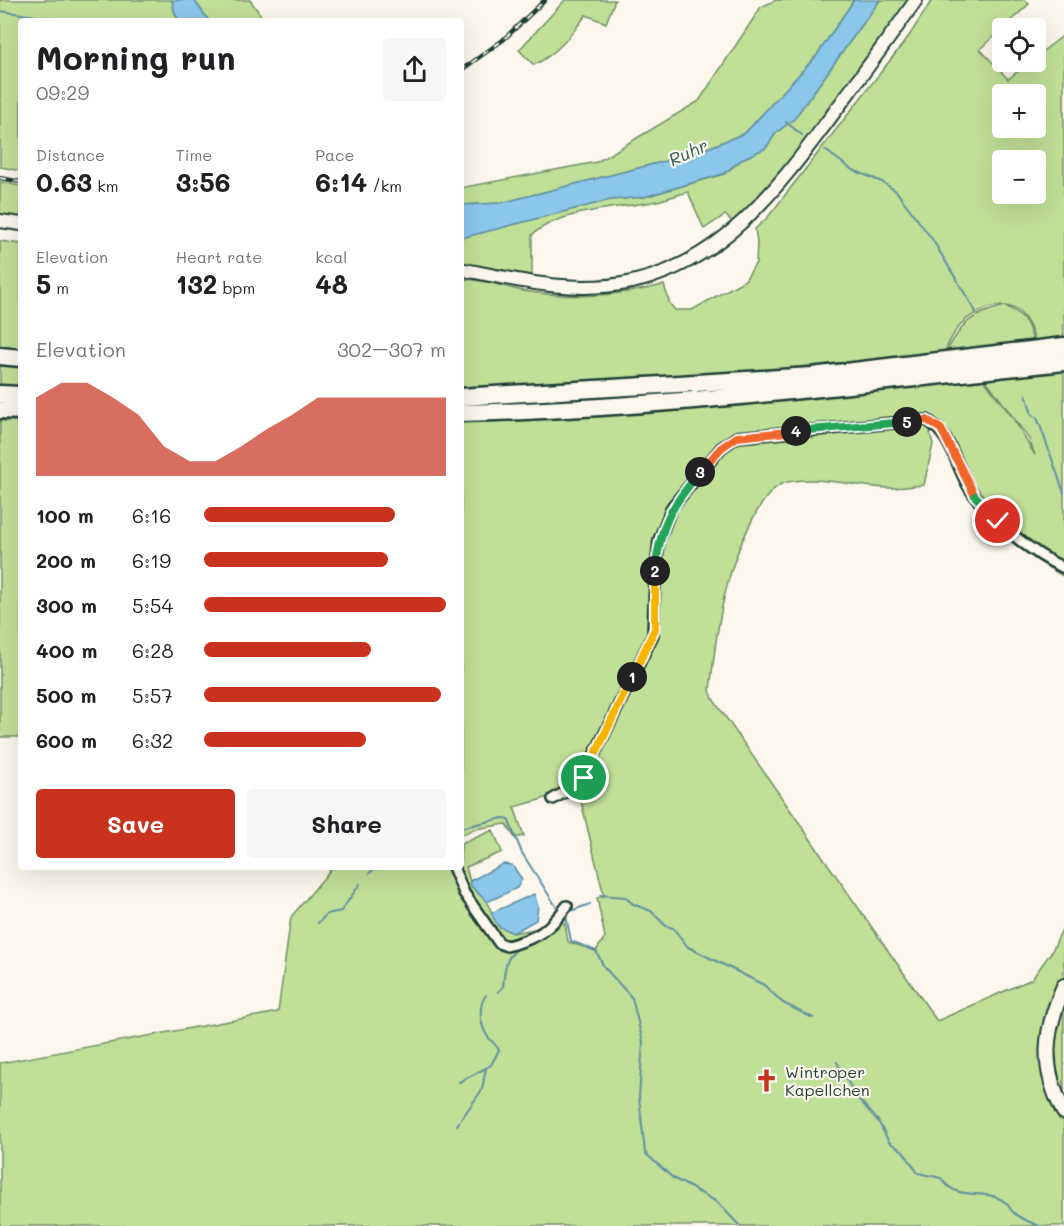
<!DOCTYPE html>
<html lang="en">
<head>
<meta charset="utf-8">
<style>
	:root { --surface:#fff; --page:#f6f6f6; --text:#202124; --muted:#757577; --accent:#c8321e }
	body { margin:0; font-family:Mali,sans-serif; background:var(--page); color:var(--text); height:100vh; display:flex; flex-direction:column; font-size:22px; white-space:nowrap }
	* { box-sizing:border-box; margin:0 }
	p { font-size:20px; color:var(--muted) }
	.icon { flex:none; width:33px; height:33px; fill:none; stroke:currentColor; stroke-width:2; stroke-linecap:round; stroke-linejoin:round }
	.map { position:relative; flex:1; overflow:hidden }
	.side { position:absolute; left:18px; top:18px; width:446px; height:852px; display:flex; flex-direction:column; background:var(--surface); border-radius:6px; box-shadow:0 6px 24px #0002 }
	.side>* { flex:none }
	.tools { position:absolute; left:992px; top:18px; display:grid; gap:12px }
	.tools a { display:grid; place-items:center; width:54px; height:54px; border-radius:6px; background:var(--surface); box-shadow:0 6px 24px #0002; font-size:30px }
	.pin { position:absolute; display:grid; place-items:center; width:51px; height:51px; color:#fff; margin:-26px; border:3px solid #fff; border-radius:50%; box-shadow:0 2px 6px #0007 }
	.km { position:absolute; width:30px; height:30px; margin:-15px; border-radius:50%; background:#222; color:#fff; font-size:16px; line-height:30px; text-align:center }
	.round { display:grid; place-items:center; flex:none; width:63px; height:63px; border-radius:6px; background:var(--page) }
	.head { display:flex; align-items:center; justify-content:space-between; height:102px; padding:0 18px }
	h1 { font-size:33px; font-weight:700; line-height:45px }
	.figures { display:grid; grid-template-columns:repeat(3,1fr); gap:9px; height:102px; padding:6px 18px }
	.figures div { display:grid; align-content:center }
	.figures b { font-size:26px; font-weight:700 }
	.figures small { font-size:16px; font-weight:400 }
	.figures p { font-size:16px }
	.chart { height:168px; padding:12px 18px }
	.chart p { display:flex; justify-content:space-between }
	.chart svg { width:100%; height:108px; margin-top:6px; fill:var(--accent); opacity:.7 }
	.cta { display:flex; gap:12px; margin-top:auto; padding:12px 18px }
	.cta a { flex:1; height:69px; border-radius:6px; background:var(--accent); color:#fff; font-size:24px; font-weight:700; line-height:69px; text-align:center }
	.cta a+a { background:var(--page); color:var(--text) }
	ul { padding:0 18px; list-style:none; font-size:20px }
	li { display:grid; grid-template-columns:96px 72px 1fr; align-items:center; height:45px }
	li i { height:15px; border-radius:8px; background:var(--accent) }
	.map>svg:first-child { display:block }
	.green { fill:#c0df97; stroke:#708e66; stroke-width:1.5; fill-rule:evenodd }
	.water { fill:#8bc6eb; stroke:#608fa2; stroke-width:1.5 }
	.lines { fill:none; stroke-linecap:round; stroke-linejoin:round }
	.stream { stroke:#608fa2; stroke-width:2 }
	.minor-casing { stroke:#1f3d34; stroke-width:14 }
	.secondary-casing { stroke:#1f3d34; stroke-width:16 }
	.primary-casing { stroke:#1f3d34; stroke-width:18 }
	.motorway-casing { stroke:#1f3d34; stroke-width:21 }
	.minor { stroke:#fbf7ec; stroke-width:9 }
	.secondary { stroke:#fbf7ec; stroke-width:12 }
	.primary { stroke:#fbf7ec; stroke-width:14 }
	.motorway { stroke:#fbf7ec; stroke-width:16 }
	.rail-casing { stroke:#1f3d34; stroke-width:4.5 }
	.rail { stroke:#fbf7ec; stroke-width:2; stroke-dasharray:7; stroke-linecap:butt }
	.split-1-casing { stroke:#fff; stroke-width:12 }
	.split-2-casing { stroke:#fff; stroke-width:12 }
	.split-3-casing { stroke:#fff; stroke-width:12 }
	.split-4-casing { stroke:#fff; stroke-width:12 }
	.split-5-casing { stroke:#fff; stroke-width:12 }
	.split-6-casing { stroke:#fff; stroke-width:12 }
	.split-7-casing { stroke:#fff; stroke-width:12 }
	.split-1 { stroke:#f5b400; stroke-width:8 }
	.split-2 { stroke:#f5b400; stroke-width:8 }
	.split-3 { stroke:#22a559; stroke-width:8 }
	.split-4 { stroke:#f0652b; stroke-width:8 }
	.split-5 { stroke:#22a559; stroke-width:8 }
	.split-6 { stroke:#f0652b; stroke-width:8 }
	.split-7 { stroke:#22a559; stroke-width:8 }
	.labels { text-anchor:middle; dominant-baseline:central; stroke-width:4.5; stroke-linejoin:round; paint-order:stroke }
	.poi-label { font-size:16px; fill:#1f3d34; stroke:#fbf7ec; text-anchor:start }
	.water-label { font-size:18px; font-style:italic; fill:#3a5f62; stroke:#fbf7ec }
</style>
</head>
<body>
<div class="map">
<svg width="1064" height="1226" viewBox="0 0 1064 1226">
	<rect width="100%" height="100%" fill="#fbf7ec"/>
	<filter id="ink" filterUnits="userSpaceOnUse"><feTurbulence type="fractalNoise" baseFrequency=".0167" numOctaves="2"/><feDisplacementMap in="SourceGraphic" scale="12" xChannelSelector="R" yChannelSelector="G"/><feConvolveMatrix kernelMatrix="1 2 1 2 8 2 1 2 1" color-interpolation-filters="sRGB"/></filter>
	<g filter="url(#ink)">
		<path class="green" d="M0,0H172L175,14L180,21H21V171L0,167Z
			M194,0H250L265,21H209Z
			M565,0H615L606,23L586,15C571,35 557,54 534,65L519,50Z
			M776,0H854L817,55L745,133L693,154L501,203L461,205L460,188L597,162L699,101L761,7Z
			M880,0H910L794,159L735,224L725,215L704,229L688,192C676,195 664,200 652,202C617,208 559,210 532,235V275L461,264V238L610,200L644,197L724,174L744,158L766,148L776,133L794,119Z
			M932,0H1025L1029,4L980,49L1008,79L1030,62H1035V57L1064,35V337L1035,342C1027,312 1012,297 981,311C972,315 963,320 958,328C952,335 948,345 944,353L737,373L604,379L598,402L647,412L984,380L1013,418L1035,455L1029,439L986,380L1064,371V577L1035,559L1021,547L1024,545C1023,535 1010,528 1003,521C976,492 949,458 936,420L928,425L937,430L930,433L933,444L924,485C913,486 902,488 892,488C858,488 821,475 787,482C759,488 733,561 727,586C718,619 714,656 710,690L713,699L937,1021L1032,979L1052,951L1064,925V1226H0V1063L278,1012L291,917L333,867H460L461,844L493,830L502,852L466,867L471,886L487,902L498,926L513,933L565,923L568,942L596,951L605,937L597,898L604,896L578,789L657,631L662,540L674,506L720,444L672,498L657,538L653,630L582,776C565,795 537,801 514,807L524,836L515,838L506,824L475,829L461,835V279C483,278 507,289 530,292C582,299 613,296 664,285L670,304L675,310H692L745,280L756,263L757,242L755,229L768,217L909,36ZM1002,94H1035V128H1002ZM1002,160H1035V194H1002Z
			M0,182L21,186V219L0,216Z
			M0,241L21,244V354L0,352Z
			M1005,306C1023,314 1029,323 1033,342L945,354C962,323 970,314 1005,306Z
			M0,361L21,363V387L0,386Z
			M0,421H21V737H0Z"/>
		<path class="water" d="M172,0H194L209,21H180L175,14Z
			M854,0H880L794,119L776,133L766,148L744,158L723,174L644,197L610,200L461,238V205L501,203L693,154L745,133L817,55Z
			M503,864L512,865L522,879L517,888L487,902L471,886L470,881Z
			M534,894L538,906L536,920L513,933L498,926L491,913Z"/>
		<g class="lines">
			<path class="stream" d="M0,11L72,21
				M786,122L802,135
				M825,150L851,169L882,182L896,191L932,239L976,312
				M1026,394L1032,415L1037,418L1040,425L1064,493
				M460,828L503,818L508,819L522,853L559,911
				M370,873L376,867
				M600,895L625,897L633,904L651,911L666,926L673,928L688,947L764,985L783,1003L813,1018
				M566,916L571,941L596,951L604,967L632,998L643,1042L639,1097L645,1153L673,1178L717,1202L740,1226
				M318,923L327,914L341,911L360,884
				M544,936L557,928L568,912L590,904
				M498,992L503,987C505,968 504,955 523,946
				M837,1062L855,1095L878,1121L889,1142L903,1151L918,1173L941,1178C958,1204 983,1186 1005,1202C1008,1204 1010,1210 1014,1213C1020,1219 1031,1222 1039,1226
				M459,1082L486,1068
				M457,1125L482,1090L486,1068L491,1065L499,1050C496,1044 490,1041 486,1034C480,1023 478,1005 486,995"/>
			<defs>
				<path id="minor" d="M553,799L576,786L583,778L653,635L655,578L659,540L672,507L721,448L737,437L927,420C952,436 955,464 970,489C990,519 1031,553 1064,568
					M453,867L464,893L499,943L507,946C538,938 548,931 567,906"/>
				<path id="secondary" d="M0,221L21,224
					M460,269C516,280 575,295 632,282C724,262 780,185 833,114C861,76 889,39 916,0"/>
				<path id="primary" d="M1064,986C1044,1032 1040,1067 1064,1112"/>
				<path id="motorway" d="M0,356L21,358
					M0,394L21,395
					M460,397L812,376L1064,346
					M0,410L21,411
					M460,413C662,409 864,383 1064,362"/>
			</defs>
			<use href="#minor" class="minor-casing"/>
			<use href="#secondary" class="secondary-casing"/>
			<use href="#primary" class="primary-casing"/>
			<use href="#motorway" class="motorway-casing"/>
			<use href="#minor" class="minor"/>
			<use href="#secondary" class="secondary"/>
			<use href="#primary" class="primary"/>
			<use href="#motorway" class="motorway"/>
			<defs>
				<path id="rail" d="M460,71L503,40L545,0
					M0,178L21,182"/>
			</defs>
			<use href="#rail" class="rail-casing"/>
			<use href="#rail" class="rail"/>
		</g>
	</g>
	<g class="lines" filter="url(#ink)">
		<defs>
			<path id="split-1" d="M584,778L632,677"/>
			<path id="split-2" d="M632,677L655,629V571"/>
			<path id="split-3" d="M655,571C661,524 669,509 700,472"/>
			<path id="split-4" d="M700,472L721,448L737,437L796,431"/>
			<path id="split-5" d="M796,431L907,422"/>
			<path id="split-6" d="M907,422L927,420L941,429L975,496"/>
			<path id="split-7" d="M975,496L998,521"/>
		</defs>
		<use href="#split-1" class="split-1-casing"/>
		<use href="#split-2" class="split-2-casing"/>
		<use href="#split-3" class="split-3-casing"/>
		<use href="#split-4" class="split-4-casing"/>
		<use href="#split-5" class="split-5-casing"/>
		<use href="#split-6" class="split-6-casing"/>
		<use href="#split-7" class="split-7-casing"/>
		<use href="#split-1" class="split-1"/>
		<use href="#split-2" class="split-2"/>
		<use href="#split-3" class="split-3"/>
		<use href="#split-4" class="split-4"/>
		<use href="#split-5" class="split-5"/>
		<use href="#split-6" class="split-6"/>
		<use href="#split-7" class="split-7"/>
	</g>
	<defs>
		<symbol id="church-bare" viewBox="-9 -9 18 18"><path d="M-1.2-6h2.4v3.5h3.3v2.4h-3.3V6h-2.4V-.1h-3.3v-2.4h3.3Z" fill="#c8321e" stroke="#fbf7ec" stroke-width="2.5" paint-order="stroke"/></symbol>
	</defs>
	<g fill-rule="evenodd">
		<use href="#church-bare" x="750" y="1064" width="33" height="33"/>
	</g>
	<g class="labels">
		<g class="poi-label">
			<text x="785" y="1071">Wintroper<tspan x="785" dy="18">Kapellchen</tspan></text>
		</g>
		<g class="water-label">
			<text transform="translate(688 152) rotate(-24)">Ruhr</text>
		</g>
	</g>
</svg>
<div class="tools">
<a><svg class="icon" aria-label="locate" viewBox="0 0 24 24"><circle cx="12" cy="12" r="6"/><path d="M12 2v4M12 18v4M2 12h4M18 12h4"/></svg></a>
<a>+</a>
<a>−</a>
</div>
<div class="pin" style="left:584px;top:778px;background:#1e9e55"><svg class="icon" aria-label="arrive" viewBox="0 0 24 24"><path d="M6 21V4h12l-3 4 3 4H6"/></svg></div>
<div class="pin" style="left:998px;top:521px;background:#d93025"><svg class="icon" aria-label="check" viewBox="0 0 24 24"><path d="M5 12l5 5 9-10"/></svg></div>
<b class="km" style="left:632px;top:677px">1</b>
<b class="km" style="left:655px;top:571px">2</b>
<b class="km" style="left:700px;top:472px">3</b>
<b class="km" style="left:796px;top:431px">4</b>
<b class="km" style="left:907px;top:422px">5</b>
<section class="side">
<div class="head"><div><h1>Morning run</h1><p>09:29</p></div><a class="round"><svg class="icon" aria-label="share" viewBox="0 0 24 24"><path d="M12 15V3M7 8l5-5 5 5M5 13v7h14v-7"/></svg></a></div>
<div class="figures">
<div><p>Distance</p><b>0.63<small> km</small></b></div>
<div><p>Time</p><b>3:56</b></div>
<div><p>Pace</p><b>6:14<small> /km</small></b></div>
</div>
<div class="figures">
<div><p>Elevation</p><b>5<small> m</small></b></div>
<div><p>Heart rate</p><b>132<small> bpm</small></b></div>
<div><p>kcal</p><b>48</b></div>
</div>
<div class="chart"><p><span>Elevation</span>302–307 m</p>
<svg viewBox="0 0 160 44" preserveAspectRatio="none"><path d="M0 44V12L10 6L20 6L30 12L40 19L50 32L60 38L70 38L80 32L90 25L100 19L110 12L120 12L130 12L140 12L150 12L160 12V44z"/></svg>
</div>
<ul>
<li><b>100 m</b>6:16<i style="width:79%"></i></li>
<li><b>200 m</b>6:19<i style="width:76%"></i></li>
<li><b>300 m</b>5:54<i style="width:100%"></i></li>
<li><b>400 m</b>6:28<i style="width:69%"></i></li>
<li><b>500 m</b>5:57<i style="width:98%"></i></li>
<li><b>600 m</b>6:32<i style="width:67%"></i></li>
</ul>
<div class="cta"><a>Save</a><a>Share</a></div>
</section>
</div>
</body>
</html>
